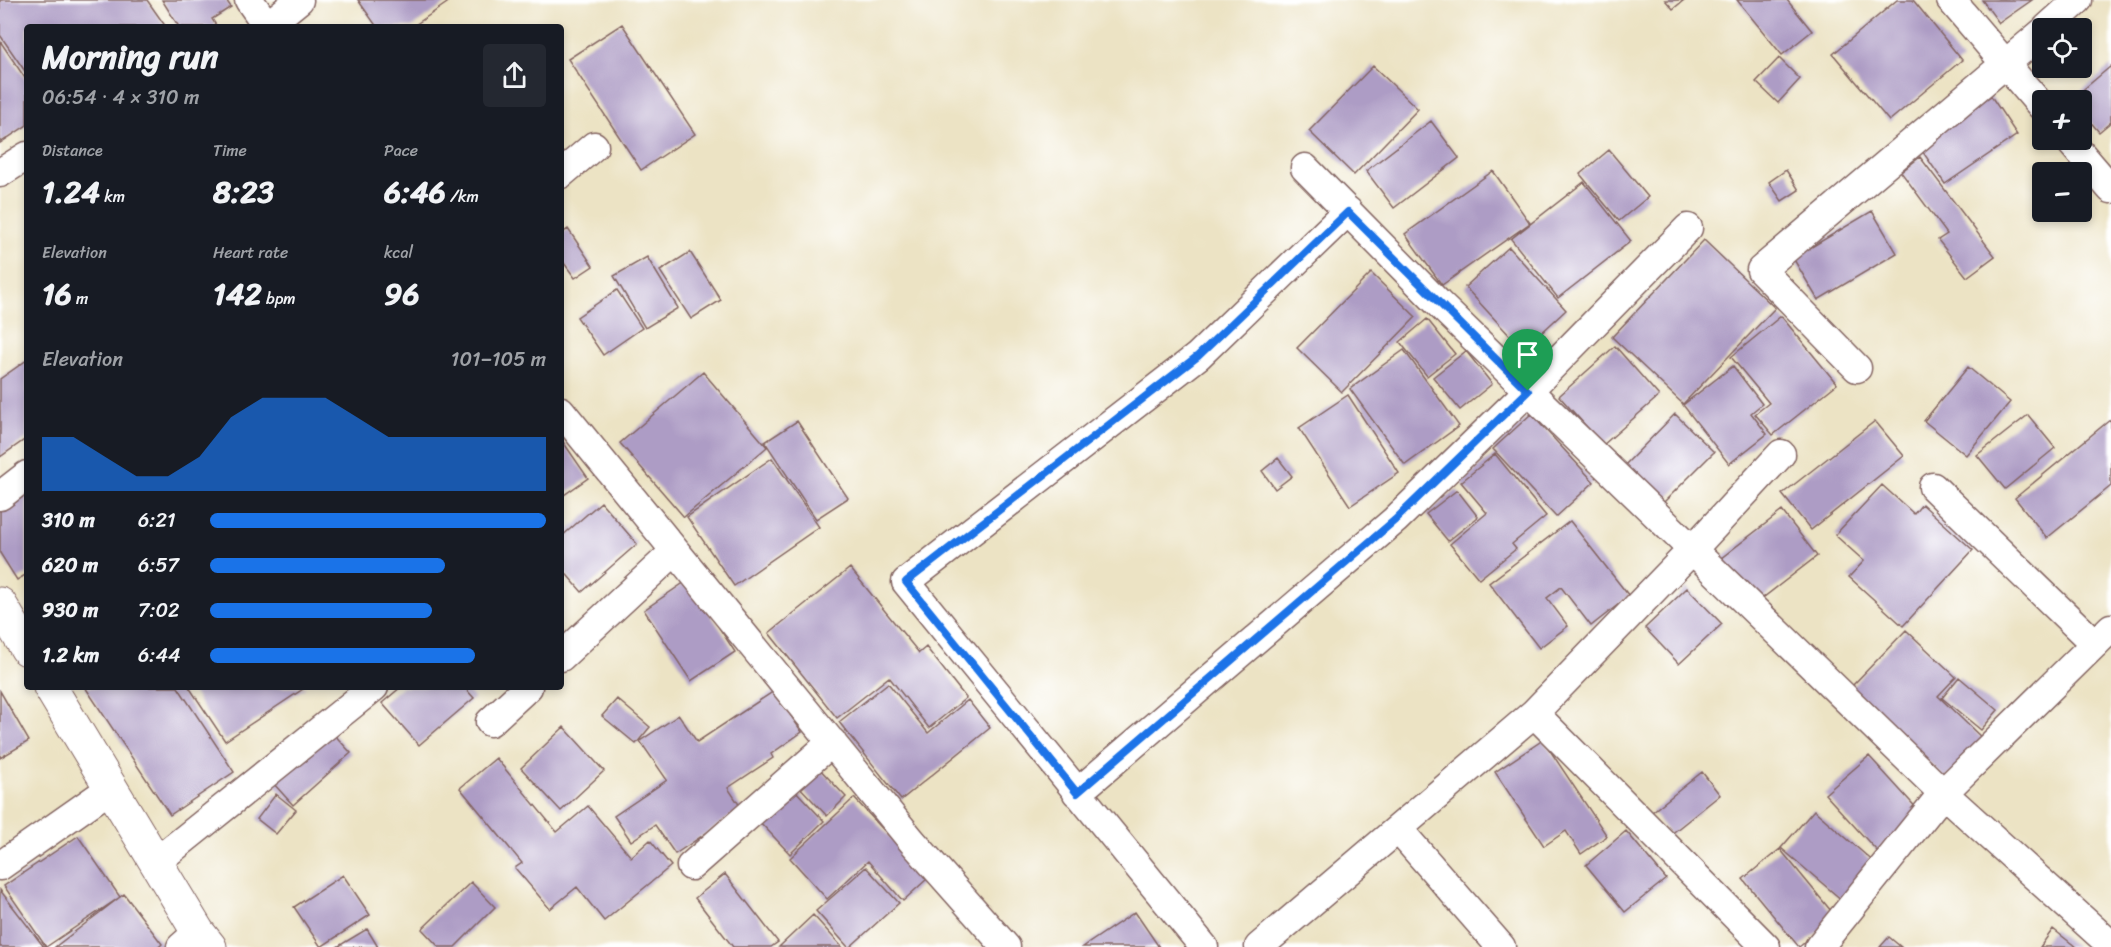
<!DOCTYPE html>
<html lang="en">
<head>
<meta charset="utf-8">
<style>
	:root { --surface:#171b24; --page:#242831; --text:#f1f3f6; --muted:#9ea1a6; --accent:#1a73e8 }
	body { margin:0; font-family:Sriracha,sans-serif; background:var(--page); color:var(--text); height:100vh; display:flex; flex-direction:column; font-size:22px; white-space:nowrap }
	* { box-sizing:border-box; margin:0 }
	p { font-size:20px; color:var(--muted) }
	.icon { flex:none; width:33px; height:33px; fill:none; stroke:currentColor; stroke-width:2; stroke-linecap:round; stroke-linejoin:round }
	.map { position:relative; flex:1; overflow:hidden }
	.sheet { position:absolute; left:24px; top:24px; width:540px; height:666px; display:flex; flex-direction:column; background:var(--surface); border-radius:6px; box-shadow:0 3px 9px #0003 }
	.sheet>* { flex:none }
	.buttons { position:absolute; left:2032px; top:18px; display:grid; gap:12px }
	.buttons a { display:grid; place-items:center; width:60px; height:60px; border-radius:6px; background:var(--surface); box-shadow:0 3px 9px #0003; font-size:30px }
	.pin { position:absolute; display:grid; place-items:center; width:51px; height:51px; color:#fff; margin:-62px -26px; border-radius:50% 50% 50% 0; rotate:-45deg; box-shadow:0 0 6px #0007 }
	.pin .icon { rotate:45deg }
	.round { display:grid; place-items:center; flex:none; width:63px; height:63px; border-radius:6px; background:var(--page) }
	.headline { display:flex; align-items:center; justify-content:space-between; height:102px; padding:0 18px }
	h1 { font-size:33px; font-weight:700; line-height:45px }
	.metrics { display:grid; grid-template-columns:repeat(3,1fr); gap:9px; height:102px; padding:6px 18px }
	.metrics div { display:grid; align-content:center }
	.metrics b { font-size:30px; font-weight:700 }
	.metrics small { font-size:16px; font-weight:400 }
	.metrics p { font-size:16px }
	.chart { height:168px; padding:12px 18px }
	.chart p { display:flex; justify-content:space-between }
	.chart svg { width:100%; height:108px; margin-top:6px; fill:var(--accent); opacity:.7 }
	ul { padding:0 18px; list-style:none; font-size:20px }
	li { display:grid; grid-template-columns:96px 72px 1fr; align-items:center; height:45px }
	li i { height:15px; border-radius:8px; background:var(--accent) }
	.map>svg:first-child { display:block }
	.building { fill:#ad9cc5 }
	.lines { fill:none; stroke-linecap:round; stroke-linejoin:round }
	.minor-casing { stroke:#836461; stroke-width:31 }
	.tertiary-casing { stroke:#836461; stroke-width:35 }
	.minor { stroke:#fff; stroke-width:28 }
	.tertiary { stroke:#fff; stroke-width:33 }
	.route-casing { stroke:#fff; stroke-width:12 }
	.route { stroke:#1a73e8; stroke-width:8 }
</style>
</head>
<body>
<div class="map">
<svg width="2111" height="947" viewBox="0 0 2111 947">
	<rect width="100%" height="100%" fill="#fff"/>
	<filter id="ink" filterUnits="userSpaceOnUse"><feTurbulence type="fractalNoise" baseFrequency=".0167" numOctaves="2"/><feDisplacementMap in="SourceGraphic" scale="12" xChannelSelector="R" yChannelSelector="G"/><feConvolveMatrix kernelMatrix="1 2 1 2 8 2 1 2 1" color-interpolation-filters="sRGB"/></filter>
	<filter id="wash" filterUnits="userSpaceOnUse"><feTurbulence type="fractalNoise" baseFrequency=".008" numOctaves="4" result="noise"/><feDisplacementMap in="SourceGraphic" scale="24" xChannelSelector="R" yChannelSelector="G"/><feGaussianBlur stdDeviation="1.35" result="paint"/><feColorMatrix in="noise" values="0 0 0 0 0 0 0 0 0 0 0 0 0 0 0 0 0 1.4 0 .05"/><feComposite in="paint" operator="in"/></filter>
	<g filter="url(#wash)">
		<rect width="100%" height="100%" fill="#ece3c4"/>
		<g id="blocks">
			<path class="building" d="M0,0H147L166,27H27V74L0,35Z
				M162,0H226L231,7L212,19L217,27H179Z
				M358,0H446L447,3L412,27H377Z
				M1665,0H1684L1673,9Z
				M1737,0H1787L1812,31L1782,55Z
				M1897,0H1913L1962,60L1889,121L1833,54Z
				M1982,0H2032L1999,23Z
				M622,24L695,134L641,170L568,59Z
				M0,41L27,81V125L0,143Z
				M1779,58L1800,79L1778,103L1756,82Z
				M1373,66L1418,109L1354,175L1309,131Z
				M2111,66V122L2099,132L2082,112V100H2071Z
				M1991,96L2017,135L1945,184L1918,145Z
				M1431,121L1459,158L1394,208L1366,171Z
				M1609,150L1648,197L1619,221L1580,174Z
				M1920,157L1995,256L1967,277L1938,240L1947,234L1901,172Z
				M1786,170L1799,190L1782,201L1769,182Z
				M1493,171L1530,223L1442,285L1405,234Z
				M1584,182L1631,241L1558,298L1511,239Z
				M1872,211L1897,253L1818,300L1793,258Z
				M568,229L593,266L575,278L561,259V234Z
				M1704,240L1775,308L1683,404L1612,337Z
				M1509,247L1566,310L1523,350L1465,287Z
				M690,252L721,300L691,319L660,271Z
				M647,257L678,308L645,328L614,276Z
				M1371,273L1416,317L1342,392L1297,348Z
				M617,290L642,328L603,355L577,317Z
				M1781,316L1837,384L1773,435L1755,414L1769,403L1731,357Z
				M1427,319L1455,354L1427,376L1400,342Z
				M1615,346L1659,396L1603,445L1559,396Z
				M1404,350L1459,426L1405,465L1350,389Z
				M1466,351L1492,384L1460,410L1433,377Z
				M27,360V438L0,457V379Z
				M1733,366L1762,404L1751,413L1767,434L1729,464L1683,405Z
				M1968,367L2010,402L1966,455L1924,421Z
				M703,372L767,447L684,517L620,443Z
				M1348,395L1399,473L1350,506L1299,428Z
				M1531,414L1594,482L1556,517L1493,449Z
				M1675,414L1714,452L1661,505L1623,467Z
				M2028,415L2055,448L2005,489L1977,455Z
				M2111,419V486L2047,538L2015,498Z
				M797,421L848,498L816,519L765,442Z
				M1875,421L1904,456L1811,530L1782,494Z
				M561,439L588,478L561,497Z
				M1495,454L1546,516L1512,544L1516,549L1479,579L1450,544L1487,513L1461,482Z
				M772,458L819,527L734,586L687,517Z
				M1278,458L1292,476L1275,489L1262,471Z
				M1882,485L1914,514L1922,504L1973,550L1903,626L1849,577L1864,561L1835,535Z
				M1457,490L1478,517L1448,541L1426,514Z
				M27,493V574L17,580L0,553V510Z
				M601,502L637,544L582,592L561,568V537Z
				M1782,511L1817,556L1755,604L1720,559Z
				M1570,521L1629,596L1591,626L1561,587L1547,598L1568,626L1539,648L1489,583Z
				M850,568L919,653L926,647L966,698L929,728L889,677L837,718L769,633Z
				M688,580L735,652L691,681L644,610Z
				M1687,588L1722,624L1679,664L1645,628Z
				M1906,630L1956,677L1938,696L1984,740L1946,779L1851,687Z
				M1959,677L1998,710L1981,730L1942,698Z
				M888,683L928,733L968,700L990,728L901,800L839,722Z
				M85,687H178L234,772L170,815Z
				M189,687H306L225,741Z
				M401,687H464L474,698L419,745L382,703Z
				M0,691L29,741L0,758Z
				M774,691L802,732L771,754L773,758L728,788L742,809L675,854L655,825L631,841L614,816L667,780L640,741L679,715L697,742Z
				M617,699L650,727L636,744L602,716Z
				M564,727L604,771L561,811L521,768Z
				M331,731L351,753L293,805L273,783Z
				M1543,740L1607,836L1581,854L1566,831L1544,846L1495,772Z
				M1869,756L1920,812L1877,851L1825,794Z
				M496,758L557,832L588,806L631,857L650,840L671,866L604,921L577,887L550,909L515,868L522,863L460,788Z
				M816,765L846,797L827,816L796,783Z
				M1702,772L1720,795L1670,835L1652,812Z
				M793,788L824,821L790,854L758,820Z
				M276,794L296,810L276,834L257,819Z
				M854,798L928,878L903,901L868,861L827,899L790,858Z
				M1814,810L1876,864L1843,901L1781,848Z
				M1626,831L1666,879L1625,912L1586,865Z
				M78,836L120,897L46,947L4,886Z
				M1780,849L1836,917L1799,947L1743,879Z
				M866,867L899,903L850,947H848L816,911Z
				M725,874L778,942L771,947H733L695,898Z
				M343,875L370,915L321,947L294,907Z
				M471,882L495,907L455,947H439L422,929Z
				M0,890L44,947H0Z
				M124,894L162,944L159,947H55Z
				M1135,912L1159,947H1083Z
				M813,915L842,947H779Z
				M367,929L378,947H337Z
				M2053,929L2076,947H2040Z
				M1889,937L1901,947H1880Z"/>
		</g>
	</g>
	<g filter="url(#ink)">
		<use href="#blocks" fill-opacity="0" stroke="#836461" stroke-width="1.5"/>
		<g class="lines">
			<defs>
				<path id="minor" d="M249,0L268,27
					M1951,0L2043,108
					M267,26L299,0
					M2047,28L2078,0
					M2069,140L2111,189
					M1305,168L1438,303L1943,793L2111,628
					M0,173L27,156
					M561,174L594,146
					M1857,368L1761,270L2043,32
					M561,411L912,841L1006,947
					M1933,487L2095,644
					M0,496L27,475
					M561,657L675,551
					M1534,713L1766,947
					M490,722L528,687
					M1077,793L1395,520L1528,391L1688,228
					M1398,829L1501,947
					M156,862L374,687
					M0,866L111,788
					M691,866L832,742
					M181,947L198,932
					M1204,947L906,582L1198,356L1348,211
					M1259,947L1534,713L1692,550L1781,454
					M1819,947L1943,793L2111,945"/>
				<path id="tertiary" d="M0,604L27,649
					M50,687L198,932L210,947"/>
			</defs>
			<use href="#minor" class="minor-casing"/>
			<use href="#tertiary" class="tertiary-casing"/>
			<use href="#minor" class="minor"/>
			<use href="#tertiary" class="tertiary"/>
		</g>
	</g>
	<g class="lines" filter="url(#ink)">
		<defs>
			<path id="route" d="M1348,212L1528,391L1395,520L1077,793L906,582L1198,356Z"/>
		</defs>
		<use href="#route" class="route-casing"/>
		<use href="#route" class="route"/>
	</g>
</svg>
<div class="buttons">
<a><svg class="icon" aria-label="locate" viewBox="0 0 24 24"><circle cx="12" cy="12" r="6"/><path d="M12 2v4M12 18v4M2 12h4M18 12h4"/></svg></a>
<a>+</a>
<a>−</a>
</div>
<div class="pin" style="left:1528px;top:391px;background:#1e9e55"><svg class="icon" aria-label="arrive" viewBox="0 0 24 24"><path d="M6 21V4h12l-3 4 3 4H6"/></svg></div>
<section class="sheet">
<div class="headline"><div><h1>Morning run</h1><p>06:54 · 4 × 310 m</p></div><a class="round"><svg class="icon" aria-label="share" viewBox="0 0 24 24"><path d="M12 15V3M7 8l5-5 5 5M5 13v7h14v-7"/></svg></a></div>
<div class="metrics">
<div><p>Distance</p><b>1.24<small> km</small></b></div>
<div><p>Time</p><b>8:23</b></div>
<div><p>Pace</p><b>6:46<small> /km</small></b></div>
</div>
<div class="metrics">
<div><p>Elevation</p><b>16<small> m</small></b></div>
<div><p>Heart rate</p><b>142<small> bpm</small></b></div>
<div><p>kcal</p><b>96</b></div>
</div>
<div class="chart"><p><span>Elevation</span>101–105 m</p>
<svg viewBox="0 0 160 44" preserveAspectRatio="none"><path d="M0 44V22L10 22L20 30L30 38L40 38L50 30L60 14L70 6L80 6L90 6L100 14L110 22L120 22L130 22L140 22L150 22L160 22V44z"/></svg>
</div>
<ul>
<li><b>310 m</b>6:21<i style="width:100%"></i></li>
<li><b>620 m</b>6:57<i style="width:70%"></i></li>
<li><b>930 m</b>7:02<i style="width:66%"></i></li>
<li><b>1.2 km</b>6:44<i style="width:79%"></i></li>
</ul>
</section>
</div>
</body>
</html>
